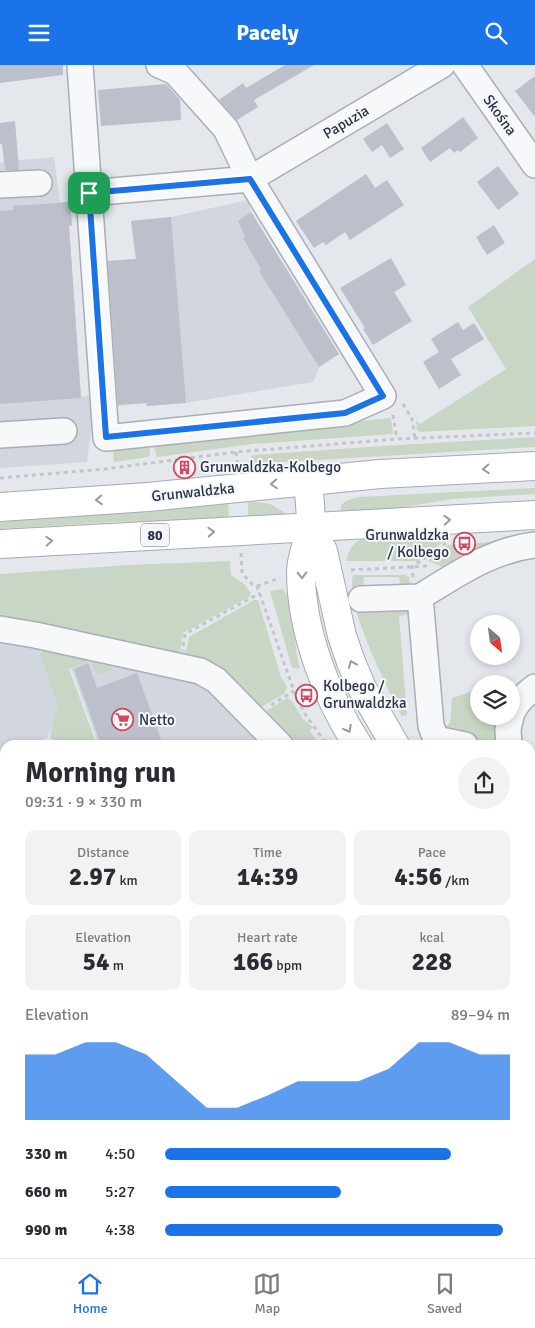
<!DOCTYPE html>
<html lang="en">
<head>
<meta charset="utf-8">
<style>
	:root { --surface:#fff; --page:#f2f2f3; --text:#2b2b33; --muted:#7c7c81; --line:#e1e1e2; --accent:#1a73e8 }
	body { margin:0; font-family:Signika,sans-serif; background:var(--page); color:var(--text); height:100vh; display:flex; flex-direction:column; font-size:19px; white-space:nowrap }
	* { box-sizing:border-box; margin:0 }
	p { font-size:16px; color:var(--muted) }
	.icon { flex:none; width:28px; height:28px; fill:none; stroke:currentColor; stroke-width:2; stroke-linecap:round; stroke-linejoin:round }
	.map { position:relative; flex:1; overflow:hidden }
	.drawer { position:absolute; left:0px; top:675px; width:535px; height:519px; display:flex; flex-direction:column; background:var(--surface); border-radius:15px 15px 0 0; box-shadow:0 2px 8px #0003 }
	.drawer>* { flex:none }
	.needle { width:32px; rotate:151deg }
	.fabs { position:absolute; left:470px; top:550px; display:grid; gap:10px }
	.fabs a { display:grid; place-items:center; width:50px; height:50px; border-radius:50%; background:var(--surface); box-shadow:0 2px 8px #0003; font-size:25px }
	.pin { position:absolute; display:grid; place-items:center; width:42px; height:42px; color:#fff; margin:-21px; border-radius:10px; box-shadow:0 2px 8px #0006 }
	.round { display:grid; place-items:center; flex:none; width:52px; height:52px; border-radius:26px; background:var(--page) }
	.head { display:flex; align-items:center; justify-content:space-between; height:85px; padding:0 25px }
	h1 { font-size:28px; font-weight:700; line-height:38px }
	.metrics { display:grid; grid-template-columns:repeat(3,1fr); gap:8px; height:85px; padding:5px 25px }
	.metrics div { display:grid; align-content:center; border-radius:10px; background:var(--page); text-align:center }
	.metrics b { font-size:25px; font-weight:700 }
	.metrics small { font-size:14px; font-weight:400 }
	.metrics p { font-size:14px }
	.chart { height:140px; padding:10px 25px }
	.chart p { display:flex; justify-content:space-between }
	.chart svg { width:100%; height:90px; margin-top:5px; fill:var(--accent); opacity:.7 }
	ul { padding:0 25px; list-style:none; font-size:16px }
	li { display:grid; grid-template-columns:80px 60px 1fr; align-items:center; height:38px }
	li i { height:12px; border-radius:6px; background:var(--accent) }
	header { display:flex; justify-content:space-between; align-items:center; height:65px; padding:0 25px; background:var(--accent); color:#fff; font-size:22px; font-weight:700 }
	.dock { display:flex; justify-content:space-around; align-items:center; height:70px; border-top:1px solid var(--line); background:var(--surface); font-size:14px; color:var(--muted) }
	.dock a { display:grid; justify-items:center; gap:2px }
	.dock .active { color:var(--accent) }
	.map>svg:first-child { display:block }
	.built { fill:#d2d6de }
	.green { fill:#c9d6c5 }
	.building { fill:#bbc0ca }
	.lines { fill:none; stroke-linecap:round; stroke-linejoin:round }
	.minor-casing { stroke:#a9aeb7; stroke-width:28 }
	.major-casing { stroke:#a3abb8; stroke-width:30 }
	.path { stroke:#c2c5cb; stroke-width:3; stroke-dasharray:4 4; stroke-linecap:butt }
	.minor { stroke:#f7f8fa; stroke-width:25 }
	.major { stroke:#fff; stroke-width:28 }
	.oneway { stroke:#959aa2 }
	.route-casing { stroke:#fff; stroke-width:10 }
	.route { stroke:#1a73e8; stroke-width:6 }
	.labels { text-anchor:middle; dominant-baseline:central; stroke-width:4; stroke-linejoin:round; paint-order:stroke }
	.shield { fill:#f4f6f9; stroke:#676e7b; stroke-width:1 }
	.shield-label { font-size:14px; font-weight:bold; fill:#2b3445 }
	.street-label { font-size:15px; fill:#2b3445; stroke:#f4f6f9 }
	.poi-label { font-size:15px; fill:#2b3445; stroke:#f4f6f9; text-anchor:start }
</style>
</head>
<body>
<header><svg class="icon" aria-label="menu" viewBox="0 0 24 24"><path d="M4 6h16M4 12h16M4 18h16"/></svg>Pacely<svg class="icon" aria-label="search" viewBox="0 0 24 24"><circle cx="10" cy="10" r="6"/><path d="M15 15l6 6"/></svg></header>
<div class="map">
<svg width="535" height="1193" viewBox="0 0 535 1193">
	<rect width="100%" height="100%" fill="#e4e7ec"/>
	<path class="built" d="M54,92L60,137H70L72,160L69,161L81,332L96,328L87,397L0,403V97Z
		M248,135L251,147L339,289L319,302L313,317L186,338L146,341L147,338L115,341L104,196L136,194L131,156L171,152Z
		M0,549L29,552L61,644L47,673L29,680H5V689L0,691Z
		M55,558L191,586L229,606L297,680H99Z"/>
	<path class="green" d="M535,194V361L420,367L417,365L416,355L420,359L506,304L468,242Z
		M391,353L393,369L253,379L157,392L153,379L156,375Z
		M535,372V382L248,399V396L253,390L382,381Z
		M149,379L150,390L148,392L114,397L113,390L114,383Z
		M535,423V429L452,434L350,451L342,448C337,437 349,435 358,432Z
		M228,436L229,455L113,457L0,464V457Z
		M248,436L270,439L289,450L248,454Z
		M392,470L443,472L444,476L418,496H346C352,470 369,471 392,470Z
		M490,477V480L445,503L428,496L448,480Z
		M230,496L231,510L244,519L251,528L249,532L183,568L179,591L0,553V509L128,500Z
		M353,510H405L409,512L411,525L401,522L399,512H364L363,523L405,539L413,549L399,551L407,650L402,651C387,622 345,541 353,510Z
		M283,524C298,543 292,579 300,603H292L270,526Z
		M254,535H258L281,612L287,622L284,629L258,644L185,591L189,572Z
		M51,579L108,592L112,605L97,610L91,595L69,604L97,680H56L50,671L58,641L40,589Z
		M479,624V651H502L500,680L449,673L436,668L450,658L452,633Z
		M287,633L291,635L303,654L313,662L310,666L320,680H291L261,649Z
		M5,884V1189H530V1093L535,1097V1193H0V885Z"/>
	<path class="building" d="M0,0H63V10L0,18Z
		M285,0H314L254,35L258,42L237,55L219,35L243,18L246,23Z
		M535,11V52L515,26Z
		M166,19L180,35L181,55L101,61L98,25Z
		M463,52L478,73L460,87L458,85L454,88L450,83L430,97L421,83Z
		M15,56L19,105H5L2,79H0V58Z
		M387,58L404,84L390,93L382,80L372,87L363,74Z
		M498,101L519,129L498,145L477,117Z
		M366,109L375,123L387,115L404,140L350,175L345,167L326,180L323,177L314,183L296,156Z
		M70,137L72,160L69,161L81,333L0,339V146L13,145V141Z
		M251,147L339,289L319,302L259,206L261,204L243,173L245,171L238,156Z
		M171,152L186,338L146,341L147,338L118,340L108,196L136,194L131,156Z
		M494,160L505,178L487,190L476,172Z
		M391,193L406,220L394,227L412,256L373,280L363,264L365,263L340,223Z
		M458,257L463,265L474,258L484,274L451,294L461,310L439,324L423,297L439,287L431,274Z
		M88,598L97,623L137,608L163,680H101L74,604Z"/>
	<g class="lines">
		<defs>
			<path id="minor" d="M80,0L106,373L345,348L383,331L250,114L226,64L175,7L159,0
				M465,0L535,100
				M0,120L39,118
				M89,128L250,114L442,0
				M0,370L64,366
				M361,534L420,532
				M0,564L35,570L200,606L216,615L280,680
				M511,650C516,638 524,630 535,622
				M465,680L436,674L431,661L420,532C456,510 491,485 535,480
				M509,680L508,664L511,651
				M530,720L535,727
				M530,909L535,914
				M530,1070L535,1074"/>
			<path id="major" d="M308,416C309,431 312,448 310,462C309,478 301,491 301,507C301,564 326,632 358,680
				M0,442L148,432L380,409L535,401
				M310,462L323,486L342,571L351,597L362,623L395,680
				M0,479L535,450
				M530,851L535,856"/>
		</defs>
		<use href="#minor" class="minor-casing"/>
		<use href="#major" class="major-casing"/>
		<path class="path" d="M403,339L412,354L415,373
			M393,350L397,374
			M236,387L238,402
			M0,413L105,404L236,387L397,374L535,368
			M241,488L242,508L252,519L257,521L295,629L305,649L327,680
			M351,505L427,501
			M413,512L412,502L446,478
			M257,521L280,513
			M183,581L185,569L260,528
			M271,640L294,626
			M530,754L535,749
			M530,813L535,819
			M0,875L5,873
			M266,1193L272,1189"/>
		<use href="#minor" class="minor"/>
		<use href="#major" class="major"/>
	</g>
	<defs><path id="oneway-chevron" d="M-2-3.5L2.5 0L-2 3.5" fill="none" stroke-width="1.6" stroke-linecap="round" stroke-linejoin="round" transform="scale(1.25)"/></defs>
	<g class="oneway">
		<use href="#oneway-chevron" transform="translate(486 404) rotate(177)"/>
		<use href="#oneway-chevron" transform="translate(274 419) rotate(175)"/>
		<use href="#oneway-chevron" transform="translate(99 435) rotate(176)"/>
		<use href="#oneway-chevron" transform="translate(447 455) rotate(-3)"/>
		<use href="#oneway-chevron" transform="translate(211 467) rotate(-3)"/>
		<use href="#oneway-chevron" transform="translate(49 476) rotate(-3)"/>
		<use href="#oneway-chevron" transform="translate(302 510) rotate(88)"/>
		<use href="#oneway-chevron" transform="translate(352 599) rotate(-112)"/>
		<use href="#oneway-chevron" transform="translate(348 664) rotate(62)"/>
	</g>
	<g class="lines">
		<defs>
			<path id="route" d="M250,114L383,331L345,348L106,372L89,128Z"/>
		</defs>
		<use href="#route" class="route-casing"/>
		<use href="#route" class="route"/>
	</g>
	<defs>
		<symbol id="building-ring" viewBox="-11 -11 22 22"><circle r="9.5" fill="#f4f6f9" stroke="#d1495b" stroke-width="1.5"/><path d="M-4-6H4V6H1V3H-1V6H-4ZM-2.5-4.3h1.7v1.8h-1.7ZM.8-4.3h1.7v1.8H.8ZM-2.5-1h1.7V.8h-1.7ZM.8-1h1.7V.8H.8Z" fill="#d1495b"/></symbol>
		<symbol id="bus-ring" viewBox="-11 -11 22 22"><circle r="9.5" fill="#f4f6f9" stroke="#d1495b" stroke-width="1.5"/><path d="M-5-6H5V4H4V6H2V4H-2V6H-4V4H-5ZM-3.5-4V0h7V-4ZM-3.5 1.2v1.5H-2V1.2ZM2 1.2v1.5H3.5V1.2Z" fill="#d1495b"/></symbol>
		<symbol id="supermarket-ring" viewBox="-11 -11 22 22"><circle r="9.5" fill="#f4f6f9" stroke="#d1495b" stroke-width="1.5"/><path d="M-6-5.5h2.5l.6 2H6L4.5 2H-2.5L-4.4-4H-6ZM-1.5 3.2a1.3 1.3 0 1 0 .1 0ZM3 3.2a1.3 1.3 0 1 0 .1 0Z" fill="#d1495b"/></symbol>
	</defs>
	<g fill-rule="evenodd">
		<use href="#building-ring" x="172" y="390" width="25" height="25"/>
		<use href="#bus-ring" x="452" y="466" width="25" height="25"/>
		<use href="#bus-ring" x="294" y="618" width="25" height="25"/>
		<use href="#supermarket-ring" x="110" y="642" width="25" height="25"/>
	</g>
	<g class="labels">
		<rect class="shield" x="141" y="458.5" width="28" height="23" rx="4"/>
		<g class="shield-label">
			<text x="155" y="470">80</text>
		</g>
		<g class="street-label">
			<text transform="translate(500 50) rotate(55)">Skośna</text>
			<text transform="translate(346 57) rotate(-31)">Papuzia</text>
			<text transform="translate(193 427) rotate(-6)">Grunwaldzka</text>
		</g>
		<g class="poi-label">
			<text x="200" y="402">Grunwaldzka-Kolbego</text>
			<text x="449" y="470" text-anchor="end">Grunwaldzka<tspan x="449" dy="17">/ Kolbego</tspan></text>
			<text x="323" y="621">Kolbego /<tspan x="323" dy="17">Grunwaldzka</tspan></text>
			<text x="139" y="655">Netto</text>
		</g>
	</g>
</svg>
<div class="fabs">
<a><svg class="needle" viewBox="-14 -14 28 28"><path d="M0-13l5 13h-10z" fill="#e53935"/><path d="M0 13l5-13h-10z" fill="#7c7c81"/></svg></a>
<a><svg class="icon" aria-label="layers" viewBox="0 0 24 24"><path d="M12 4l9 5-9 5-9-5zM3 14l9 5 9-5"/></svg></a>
</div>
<div class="pin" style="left:89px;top:128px;background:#1e9e55"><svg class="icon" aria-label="arrive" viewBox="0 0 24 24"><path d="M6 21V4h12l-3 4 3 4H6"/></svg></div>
<section class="drawer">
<div class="head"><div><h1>Morning run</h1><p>09:31 · 9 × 330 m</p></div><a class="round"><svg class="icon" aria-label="share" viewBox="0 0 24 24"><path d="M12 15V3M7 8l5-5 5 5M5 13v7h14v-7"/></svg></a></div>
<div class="metrics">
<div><p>Distance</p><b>2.97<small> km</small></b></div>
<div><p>Time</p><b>14:39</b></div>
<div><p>Pace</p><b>4:56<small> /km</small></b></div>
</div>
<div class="metrics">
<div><p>Elevation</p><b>54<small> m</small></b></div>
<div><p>Heart rate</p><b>166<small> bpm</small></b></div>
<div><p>kcal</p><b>228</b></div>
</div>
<div class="chart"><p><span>Elevation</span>89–94 m</p>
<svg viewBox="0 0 160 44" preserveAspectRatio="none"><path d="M0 44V12L10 12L20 6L30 6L40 12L50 25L60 38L70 38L80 32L90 25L100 25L110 25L120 19L130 6L140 6L150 12L160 12V44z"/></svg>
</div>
<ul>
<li><b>330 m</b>4:50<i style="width:83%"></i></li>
<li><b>660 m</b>5:27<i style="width:51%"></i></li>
<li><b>990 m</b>4:38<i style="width:98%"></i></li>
</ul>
</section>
</div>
<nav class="dock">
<a class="active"><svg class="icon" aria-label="home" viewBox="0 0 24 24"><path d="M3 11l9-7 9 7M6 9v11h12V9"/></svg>Home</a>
<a><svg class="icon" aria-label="map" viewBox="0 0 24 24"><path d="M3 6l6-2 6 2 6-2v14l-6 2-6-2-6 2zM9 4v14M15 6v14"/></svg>Map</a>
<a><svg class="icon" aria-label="saved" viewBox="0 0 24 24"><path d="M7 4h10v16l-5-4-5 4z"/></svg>Saved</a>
</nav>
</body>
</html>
